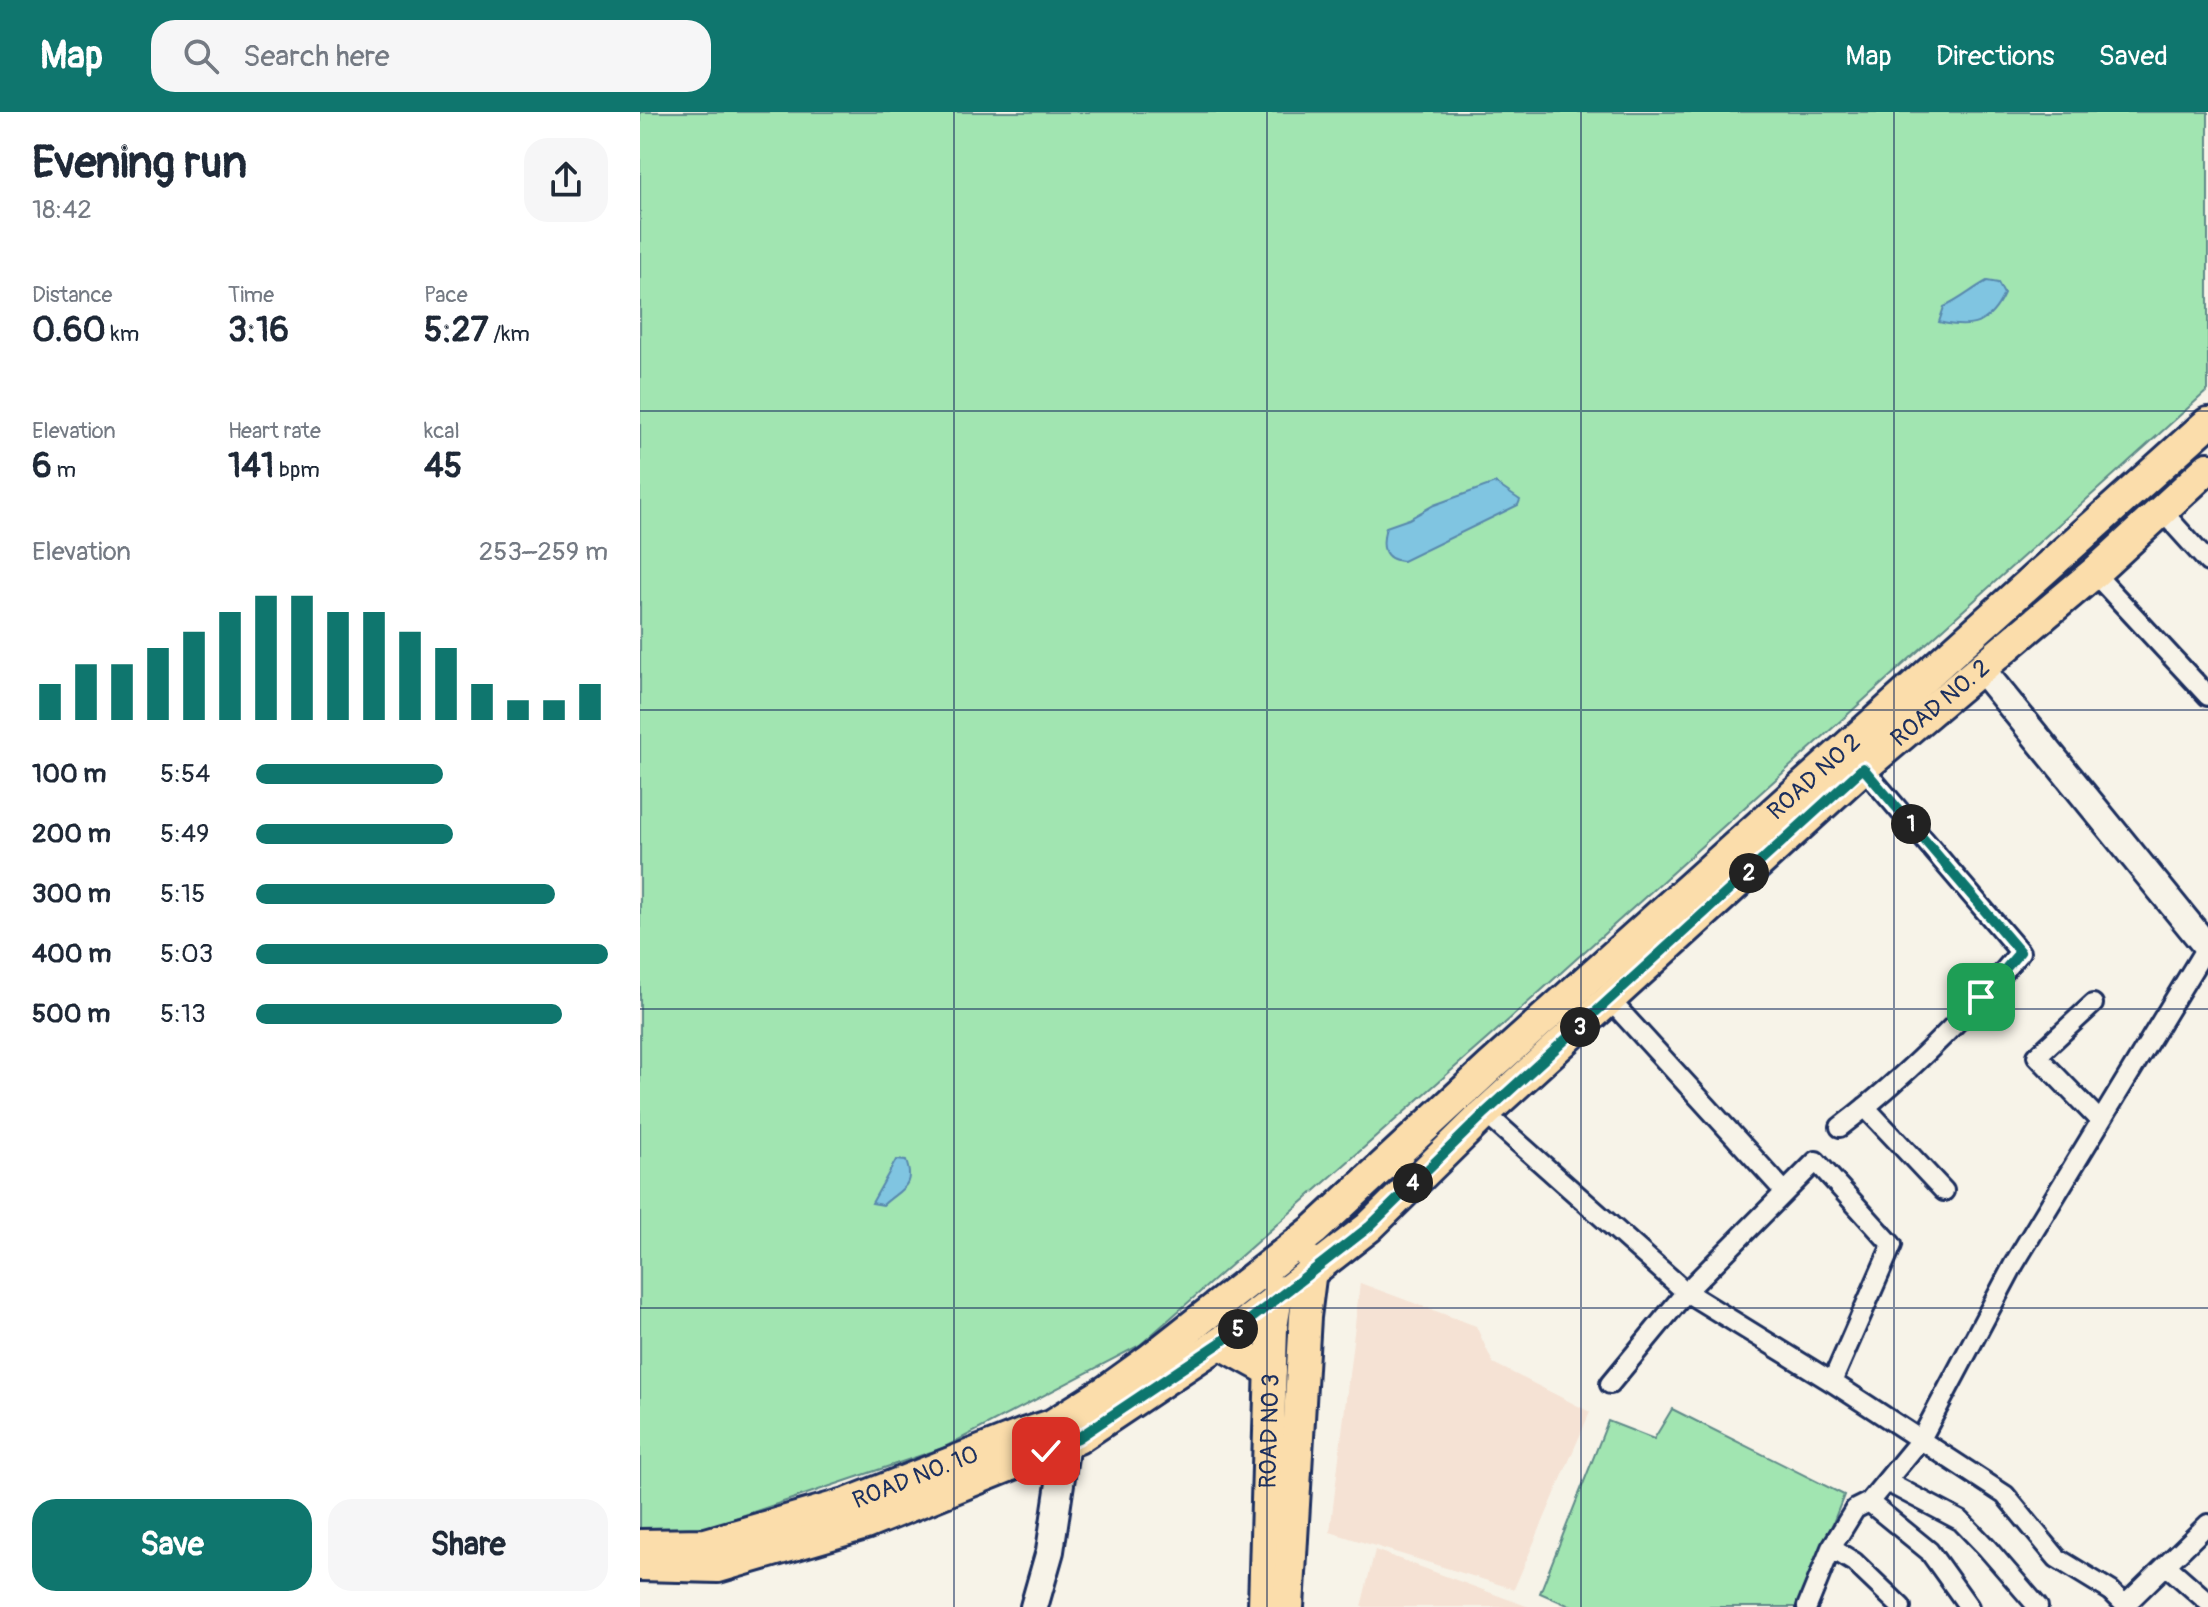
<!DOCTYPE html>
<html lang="en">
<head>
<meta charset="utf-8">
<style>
	:root { --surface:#fff; --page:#f6f6f7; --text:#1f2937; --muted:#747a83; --accent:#0f766e }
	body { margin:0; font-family:Pangolin,sans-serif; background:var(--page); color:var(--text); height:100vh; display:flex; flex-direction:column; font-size:30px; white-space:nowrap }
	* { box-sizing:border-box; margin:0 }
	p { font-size:26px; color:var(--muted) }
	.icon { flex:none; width:44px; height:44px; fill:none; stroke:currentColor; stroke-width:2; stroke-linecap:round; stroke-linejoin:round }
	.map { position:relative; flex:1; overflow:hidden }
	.sheet { display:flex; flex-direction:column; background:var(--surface); width:640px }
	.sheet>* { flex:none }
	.pin { position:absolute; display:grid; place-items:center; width:68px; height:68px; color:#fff; margin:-34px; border-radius:16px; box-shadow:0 4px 12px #0006 }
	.km { position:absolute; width:40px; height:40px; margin:-20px; border-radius:50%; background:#222; color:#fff; font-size:22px; line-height:40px; text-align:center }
	.round { display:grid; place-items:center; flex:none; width:84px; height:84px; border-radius:24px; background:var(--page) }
	.overview { display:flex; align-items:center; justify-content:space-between; height:136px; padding:0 32px }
	h1 { font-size:44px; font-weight:800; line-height:60px }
	.metrics { display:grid; grid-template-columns:repeat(3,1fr); gap:12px; height:136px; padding:8px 32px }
	.metrics div { display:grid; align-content:center }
	.metrics b { font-size:34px; font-weight:800 }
	.metrics small { font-size:22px; font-weight:400 }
	.metrics p { font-size:22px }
	.chart { height:224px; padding:16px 32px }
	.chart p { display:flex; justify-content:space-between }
	.chart svg { width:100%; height:144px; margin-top:8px; stroke:var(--accent); stroke-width:6 }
	.action { display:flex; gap:16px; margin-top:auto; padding:16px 32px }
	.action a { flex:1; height:92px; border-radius:24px; background:var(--accent); color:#fff; font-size:32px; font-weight:800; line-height:92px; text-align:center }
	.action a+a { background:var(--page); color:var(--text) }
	ul { padding:0 32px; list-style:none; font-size:26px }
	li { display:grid; grid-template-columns:128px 96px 1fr; align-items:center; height:60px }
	li i { height:20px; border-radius:10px; background:var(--accent) }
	header { display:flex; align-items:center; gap:48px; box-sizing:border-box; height:112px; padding:0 40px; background:var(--accent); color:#fff }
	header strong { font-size:38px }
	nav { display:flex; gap:44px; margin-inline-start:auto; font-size:28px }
	.search { width:560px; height:72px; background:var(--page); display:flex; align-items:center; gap:20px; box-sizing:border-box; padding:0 28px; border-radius:24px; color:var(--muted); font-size:30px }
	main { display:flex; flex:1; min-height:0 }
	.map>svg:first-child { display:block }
	.built { fill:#f5e2d4 }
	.green { fill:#a1e5b1; stroke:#5e8a88; stroke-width:2 }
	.water { fill:#80c5e1; stroke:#5889ad; stroke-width:2 }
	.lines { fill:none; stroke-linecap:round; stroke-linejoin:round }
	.street-casing { stroke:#1b2f5e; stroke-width:24 }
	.secondary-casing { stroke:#1b2f5e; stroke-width:32 }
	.primary-casing { stroke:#1b2f5e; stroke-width:36 }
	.street { stroke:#f7f3e8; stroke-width:18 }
	.secondary { stroke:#f7f3e8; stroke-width:26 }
	.primary { stroke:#fbddab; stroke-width:30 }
	.route-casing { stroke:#fff; stroke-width:16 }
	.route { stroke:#0f766e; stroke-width:10 }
	.grid { fill:none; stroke:#1b2f5e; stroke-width:2; stroke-opacity:0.55 }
	.labels { text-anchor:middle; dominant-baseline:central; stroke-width:7; stroke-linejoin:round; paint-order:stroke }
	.street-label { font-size:24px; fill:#1b2f5e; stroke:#f7f3e8 }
</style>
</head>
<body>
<header>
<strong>Map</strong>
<div class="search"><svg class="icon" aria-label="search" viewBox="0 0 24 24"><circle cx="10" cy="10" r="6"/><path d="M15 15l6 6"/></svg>Search here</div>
<nav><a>Map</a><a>Directions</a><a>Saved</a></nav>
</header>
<main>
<section class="sheet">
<div class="overview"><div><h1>Evening run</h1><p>18:42</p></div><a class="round"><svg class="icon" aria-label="share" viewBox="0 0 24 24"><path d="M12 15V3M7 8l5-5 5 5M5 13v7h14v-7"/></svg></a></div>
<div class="metrics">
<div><p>Distance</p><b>0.60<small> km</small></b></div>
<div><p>Time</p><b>3:16</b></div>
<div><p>Pace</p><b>5:27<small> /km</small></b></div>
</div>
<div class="metrics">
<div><p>Elevation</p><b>6<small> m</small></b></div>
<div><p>Heart rate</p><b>141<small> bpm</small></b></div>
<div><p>kcal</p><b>45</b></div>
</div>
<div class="chart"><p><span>Elevation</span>253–259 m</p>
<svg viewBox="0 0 160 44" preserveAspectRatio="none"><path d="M5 44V33M15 44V27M25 44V27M35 44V22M45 44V17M55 44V11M65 44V6M75 44V6M85 44V11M95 44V11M105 44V17M115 44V22M125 44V33M135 44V38M145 44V38M155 44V33"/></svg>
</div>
<ul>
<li><b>100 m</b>5:54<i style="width:53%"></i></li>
<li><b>200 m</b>5:49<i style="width:56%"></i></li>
<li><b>300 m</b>5:15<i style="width:85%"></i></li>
<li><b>400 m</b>5:03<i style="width:100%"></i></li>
<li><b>500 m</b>5:13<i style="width:87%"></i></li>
</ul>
<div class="action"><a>Save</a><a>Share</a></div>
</section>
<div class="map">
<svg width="1568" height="1495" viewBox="0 0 1568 1495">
	<rect width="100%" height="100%" fill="#f7f3e8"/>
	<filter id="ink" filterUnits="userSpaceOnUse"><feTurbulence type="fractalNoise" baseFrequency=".0125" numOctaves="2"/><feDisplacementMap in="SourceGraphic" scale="16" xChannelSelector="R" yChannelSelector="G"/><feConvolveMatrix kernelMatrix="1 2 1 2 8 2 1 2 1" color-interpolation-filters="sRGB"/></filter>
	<g filter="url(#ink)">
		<path class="built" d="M720,1171L836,1214L853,1251L950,1300L874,1477L690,1420Z
			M735,1438L889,1495H721Z"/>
		<path class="green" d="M0,0H1568V278L864,912L500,1233L303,1336L60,1418L0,1416Z
			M1032,1297L1204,1383L1160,1495H932L900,1481L968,1309L1014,1327Z"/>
		<path class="water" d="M1347,169L1358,171L1364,182C1350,213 1331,218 1299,210L1304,195C1320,188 1332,177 1347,169Z
			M855,371L880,388L878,393L763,449C742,448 741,433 746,415L769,407L794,393Z
			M256,1048L266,1049C276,1075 260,1077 243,1093L232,1091Z"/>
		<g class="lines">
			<defs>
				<path id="street" d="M1521,398L1568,450
					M1454,461L1568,584
					M970,888L1144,1079
					M1453,892L1397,944L1460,1009
					M1225,995L1304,1079
					M845,1001L1046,1180L1192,1270L1365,1383L1417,1446L1471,1479L1487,1495
					M1200,1015C1266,965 1327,903 1380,840L1223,656
					M970,1272L1046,1180L1176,1049L1252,1133L1192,1270
					M1247,1370L1321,1409L1347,1436L1398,1495
					M1229,1390L1289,1439L1329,1495
					M1191,1436L1214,1450L1261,1495
					M1526,1453L1568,1490
					M1485,1493L1568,1412
					M1167,1495L1191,1436L1215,1397L1229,1390L1281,1327L1374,1152L1567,834"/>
				<path id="secondary" d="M1342,558L1568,836
					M394,1495L410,1439L426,1331"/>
				<g id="primary">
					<path d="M580,1231L631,1259"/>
					<path id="s1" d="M0,1433L66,1432L209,1391L384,1322L412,1313L466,1279L509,1248L674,1118L851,954L1568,311"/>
					<path id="s2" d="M0,1453L78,1455L225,1412L438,1326L580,1231L729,1115L845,1001L1223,656L1454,461L1568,356"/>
					<path id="s3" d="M624,1495L632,1215L638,1179"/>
					<path d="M648,1495L665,1205L672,1150"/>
				</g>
			</defs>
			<use href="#street" class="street-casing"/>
			<use href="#secondary" class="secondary-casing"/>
			<use href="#primary" class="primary-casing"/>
			<use href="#street" class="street"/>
			<use href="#secondary" class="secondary"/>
			<use href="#primary" class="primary"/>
		</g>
	</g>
	<g class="lines" filter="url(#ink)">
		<defs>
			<path id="route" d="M406,1339L438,1326L580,1231L729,1115L845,1001L1223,656L1380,840L1341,885"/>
		</defs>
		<use href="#route" class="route-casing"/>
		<use href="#route" class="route"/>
	</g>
	<path class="grid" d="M314,0V1495M627,0V1495M941,0V1495M1254,0V1495M0,299H1568M0,598H1568M0,897H1568M0,1196H1568"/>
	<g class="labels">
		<g class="street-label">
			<text stroke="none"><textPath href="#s2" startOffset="1596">ROAD NO. 2</textPath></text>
			<text stroke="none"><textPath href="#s1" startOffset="1434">ROAD NO 2</textPath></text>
			<text stroke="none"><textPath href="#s3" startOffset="176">ROAD NO 3</textPath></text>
			<text stroke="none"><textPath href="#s1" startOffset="286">ROAD NO. 10</textPath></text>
		</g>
	</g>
</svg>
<div class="pin" style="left:1341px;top:885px;background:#1e9e55"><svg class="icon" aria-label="arrive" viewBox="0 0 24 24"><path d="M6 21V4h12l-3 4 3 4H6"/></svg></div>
<div class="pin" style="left:406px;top:1339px;background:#d93025"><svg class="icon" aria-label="check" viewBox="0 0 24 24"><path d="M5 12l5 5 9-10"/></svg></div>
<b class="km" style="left:1271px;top:712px">1</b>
<b class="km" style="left:1109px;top:761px">2</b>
<b class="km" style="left:940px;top:915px">3</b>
<b class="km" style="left:773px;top:1071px">4</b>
<b class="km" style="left:598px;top:1217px">5</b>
</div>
</main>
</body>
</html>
